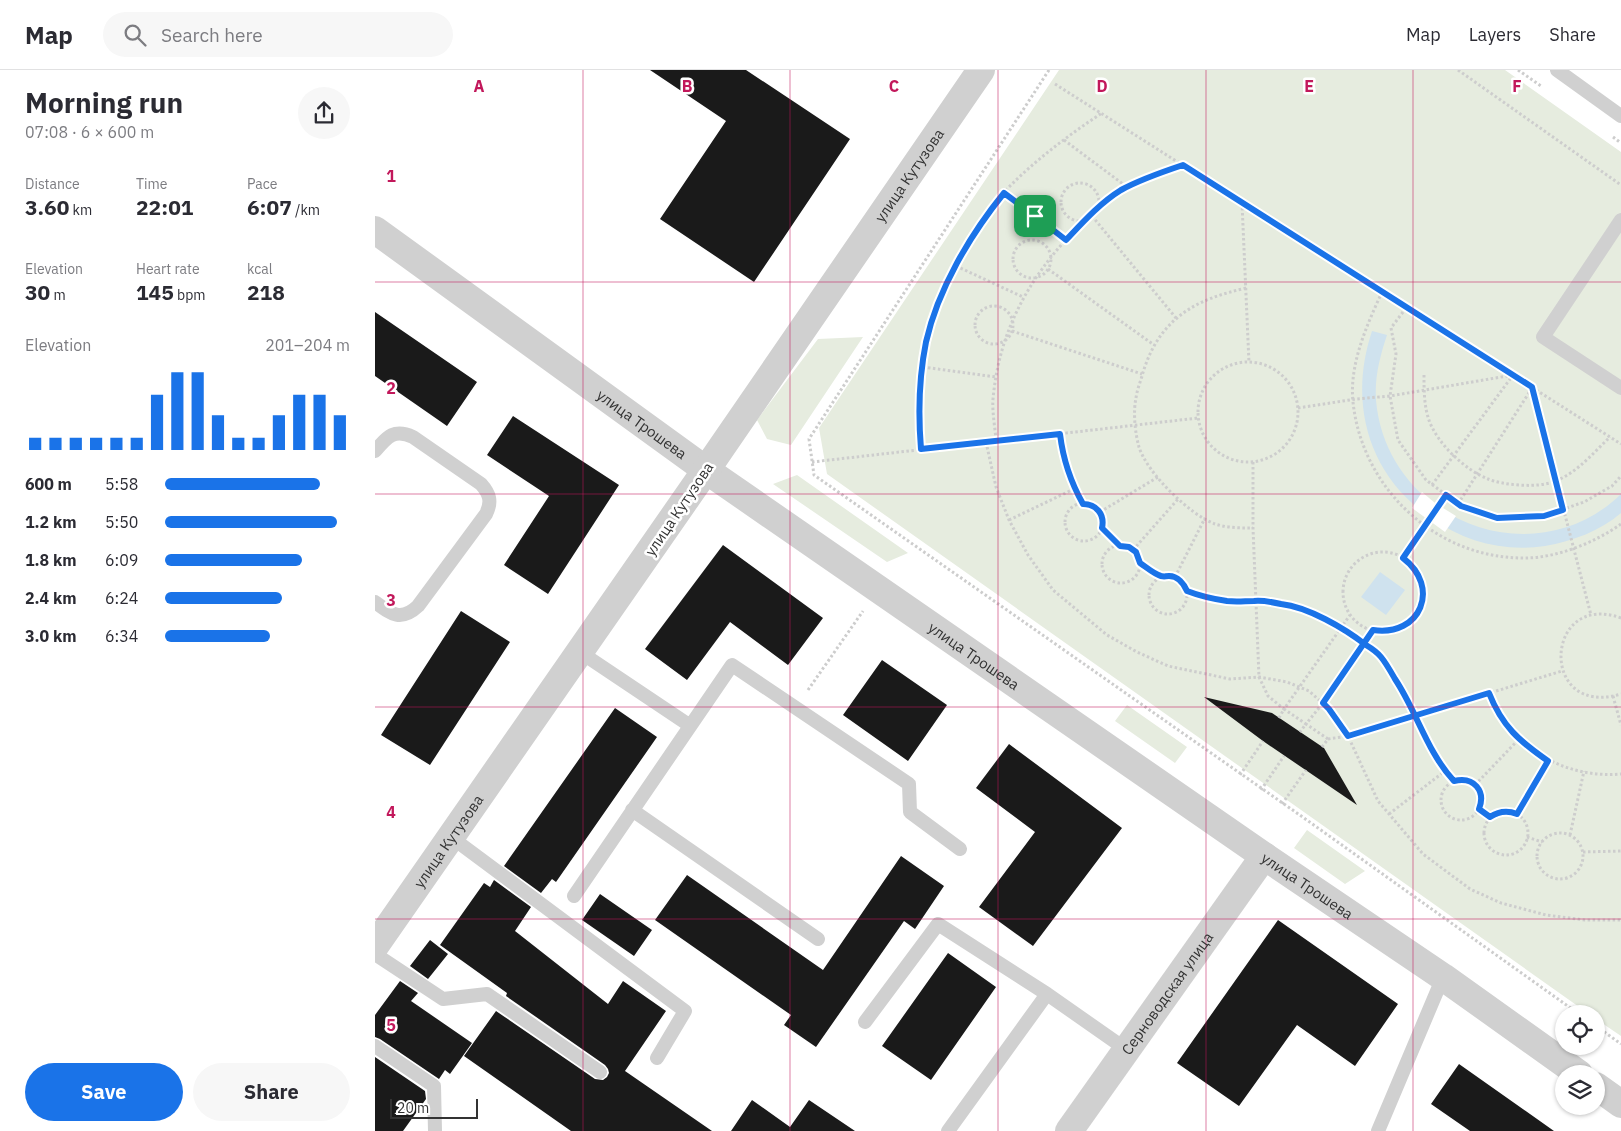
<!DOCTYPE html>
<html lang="en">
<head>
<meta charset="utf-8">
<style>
	:root { --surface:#fff; --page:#f7f7f7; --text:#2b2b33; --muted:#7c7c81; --line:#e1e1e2; --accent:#1a73e8 }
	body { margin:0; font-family:"IBM Plex Sans",sans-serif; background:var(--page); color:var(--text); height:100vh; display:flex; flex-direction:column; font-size:19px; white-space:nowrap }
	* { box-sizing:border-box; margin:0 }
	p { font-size:16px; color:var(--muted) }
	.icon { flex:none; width:28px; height:28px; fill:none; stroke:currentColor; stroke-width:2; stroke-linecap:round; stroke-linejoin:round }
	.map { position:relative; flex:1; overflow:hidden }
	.drawer { display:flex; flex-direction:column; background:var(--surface); width:375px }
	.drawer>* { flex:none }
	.tools { position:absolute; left:1180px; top:935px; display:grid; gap:10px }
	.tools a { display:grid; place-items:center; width:50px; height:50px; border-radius:50%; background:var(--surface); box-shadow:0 1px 4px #0004; font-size:25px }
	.scale { position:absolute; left:15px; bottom:12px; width:88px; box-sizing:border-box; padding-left:5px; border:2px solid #333; border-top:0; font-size:14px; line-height:18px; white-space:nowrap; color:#333; -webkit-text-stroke:4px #fff; paint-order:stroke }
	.pin { position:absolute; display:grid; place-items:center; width:42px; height:42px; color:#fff; margin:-21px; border-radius:10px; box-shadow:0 2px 8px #0006 }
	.round { display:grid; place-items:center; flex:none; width:52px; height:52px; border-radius:26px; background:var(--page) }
	.headline { display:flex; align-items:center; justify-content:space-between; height:85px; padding:0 25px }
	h1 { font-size:28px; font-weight:800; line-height:38px }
	.metrics { display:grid; grid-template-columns:repeat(3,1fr); gap:8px; height:85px; padding:5px 25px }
	.metrics div { display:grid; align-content:center }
	.metrics b { font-size:21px; font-weight:800 }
	.metrics small { font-size:14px; font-weight:400 }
	.metrics p { font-size:14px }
	.chart { height:140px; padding:10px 25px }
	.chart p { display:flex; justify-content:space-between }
	.chart svg { width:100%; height:90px; margin-top:5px; stroke:var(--accent); stroke-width:6 }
	.cta { display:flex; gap:10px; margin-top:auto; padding:10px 25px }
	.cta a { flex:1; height:58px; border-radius:30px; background:var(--accent); color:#fff; font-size:20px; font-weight:800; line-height:58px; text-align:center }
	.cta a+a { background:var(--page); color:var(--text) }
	ul { padding:0 25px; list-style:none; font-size:16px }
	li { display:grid; grid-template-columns:80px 60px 1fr; align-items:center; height:38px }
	li i { height:12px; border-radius:6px; background:var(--accent) }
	header { display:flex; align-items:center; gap:30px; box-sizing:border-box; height:70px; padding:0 25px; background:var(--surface); border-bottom:1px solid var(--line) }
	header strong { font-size:24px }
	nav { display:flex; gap:28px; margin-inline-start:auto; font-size:18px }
	.search { width:350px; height:45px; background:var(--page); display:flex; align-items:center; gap:12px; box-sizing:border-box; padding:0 18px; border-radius:28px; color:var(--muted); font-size:19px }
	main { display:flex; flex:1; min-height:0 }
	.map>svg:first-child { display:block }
	.green { fill:#e6ecdf }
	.water { fill:#cfe2ee }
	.pier { fill:#fff }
	.building { fill:#1a1a1a }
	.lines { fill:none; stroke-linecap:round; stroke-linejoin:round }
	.path { stroke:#cdcdcd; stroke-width:3; stroke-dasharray:2.5 2.5; stroke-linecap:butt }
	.service { stroke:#d0d0d0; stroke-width:14 }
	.minor { stroke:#d0d0d0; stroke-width:28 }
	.tertiary { stroke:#d0d0d0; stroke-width:28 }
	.route-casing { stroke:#fff; stroke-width:10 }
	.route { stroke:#1a73e8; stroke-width:6 }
	.grid { fill:none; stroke:#c2185b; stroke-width:1; stroke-opacity:0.55 }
	.labels { text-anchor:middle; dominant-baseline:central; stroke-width:5; stroke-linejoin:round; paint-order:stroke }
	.street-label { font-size:15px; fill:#333; stroke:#fff }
	.grid-label { font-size:16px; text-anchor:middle; font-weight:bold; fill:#c2185b; stroke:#fff; stroke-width:5; stroke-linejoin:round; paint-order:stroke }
</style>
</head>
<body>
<header>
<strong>Map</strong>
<div class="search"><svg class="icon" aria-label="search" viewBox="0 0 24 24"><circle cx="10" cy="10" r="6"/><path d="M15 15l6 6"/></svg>Search here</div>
<nav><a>Map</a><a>Layers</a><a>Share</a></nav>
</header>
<main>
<section class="drawer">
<div class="headline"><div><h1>Morning run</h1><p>07:08 · 6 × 600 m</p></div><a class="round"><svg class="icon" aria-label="share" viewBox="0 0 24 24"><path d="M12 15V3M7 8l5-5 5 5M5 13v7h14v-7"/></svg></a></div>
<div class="metrics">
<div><p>Distance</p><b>3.60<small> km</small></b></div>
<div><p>Time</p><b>22:01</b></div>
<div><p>Pace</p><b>6:07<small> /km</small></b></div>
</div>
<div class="metrics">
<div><p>Elevation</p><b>30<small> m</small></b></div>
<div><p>Heart rate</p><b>145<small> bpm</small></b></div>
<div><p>kcal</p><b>218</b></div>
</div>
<div class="chart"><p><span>Elevation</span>201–204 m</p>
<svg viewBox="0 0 160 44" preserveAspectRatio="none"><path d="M5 44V38M15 44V38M25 44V38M35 44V38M45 44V38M55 44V38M65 44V17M75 44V6M85 44V6M95 44V27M105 44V38M115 44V38M125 44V27M135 44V17M145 44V17M155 44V27"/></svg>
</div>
<ul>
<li><b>600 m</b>5:58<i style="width:84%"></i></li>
<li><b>1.2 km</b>5:50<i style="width:93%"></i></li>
<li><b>1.8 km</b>6:09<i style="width:74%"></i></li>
<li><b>2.4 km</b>6:24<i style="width:63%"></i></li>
<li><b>3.0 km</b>6:34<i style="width:57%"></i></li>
</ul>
<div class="cta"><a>Save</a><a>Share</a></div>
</section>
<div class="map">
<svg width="1246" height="1061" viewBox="0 0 1246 1061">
	<rect width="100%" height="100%" fill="#fff"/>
	<path class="green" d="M684,0H1130L1246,82V966L1221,949V944H1214L452,404L444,358Z
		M488,267L416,375L392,369L382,350L443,269Z
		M422,405L533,483L512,492L398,414Z
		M752,635L812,677L800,693L740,651Z
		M932,760L990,801L970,814L919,778Z"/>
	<path class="water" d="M997,261L1012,265C1004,289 998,313 1002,339C1019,454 1162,506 1246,424V443C1225,461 1198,471 1170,476C1129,482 1090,472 1056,448C993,405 973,333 997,261Z
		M1005,502L1030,520L1011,545L986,527Z"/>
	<path class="pier" d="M1047,422L1060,433L1081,446L1070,462L1037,438Z"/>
	<path class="building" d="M275,0H371L475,69L379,212L285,149L351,51Z
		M0,242L102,312L72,356L0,306Z
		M138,346L244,415L173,524L129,495L174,426L112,385Z
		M348,475L448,548L413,595L355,552L312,610L270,579Z
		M86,541L135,572L55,695L6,665Z
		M507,590L572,635L533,691L468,645Z
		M829,627L897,643L949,678L982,735L888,671Z
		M240,638L282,667L181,812L177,809L166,823L129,796Z
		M634,674L747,758L658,876L604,837L660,762L601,718Z
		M526,786L569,816L540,859L529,851L441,977L409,955L416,945L280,850L312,805L448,900Z
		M119,810L156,837L140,861L233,934L248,911L291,941L250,1001L337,1061H196L89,986L121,941L220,1009L228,1010L232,1007L234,1003L233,999L230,995L131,926L132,923L65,875L109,813L115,817Z
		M225,824L277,860L259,886L207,850Z
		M903,850L1023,934L980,996L922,955L864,1036L802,993Z
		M55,870L73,884L53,909L35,896Z
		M573,883L621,917L556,1010L507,976Z
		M25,911L43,923L36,931L97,973L75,1004L70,1000L64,1009L5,969L0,967V945Z
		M0,987L50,1021L51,1029L28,1061H0Z
		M1084,994L1179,1061H1095L1056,1034Z
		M377,1030L415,1057L434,1030L480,1061H356Z"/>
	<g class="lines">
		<path class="path" d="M674,0L434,369L439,405L929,748L1204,944
			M1083,0L1246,115
			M1143,0L1166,16
			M680,14L1246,374
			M1238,67L1246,73
			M689,70L752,117
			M686 132a19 19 0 1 1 38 0a19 19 0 1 1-38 0Z
			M629,123L691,170
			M867,133L874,293
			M717,146L801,248
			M638 189a19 19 0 1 1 38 0a19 19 0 1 1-38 0Z
			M581,196L648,227
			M673,199L779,275
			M871,218C846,224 822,231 802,248C784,263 773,284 767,306C765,313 762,320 761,328C758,342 760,363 764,377C772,403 815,445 840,454C852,458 866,458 878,458
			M1007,222C992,255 974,294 978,332C987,419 1062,489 1150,488C1182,488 1221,472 1246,454
			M600 255a19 19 0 1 1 38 0a19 19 0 1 1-38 0Z
			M1031,238L1016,258L1021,284L1015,326L1023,370L1051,410L1086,436L1122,448L1169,446L1209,432L1237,416L1246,406
			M637,261L767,304
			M823 342a50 50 0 1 1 100 0a50 50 0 1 1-100 0Z
			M548,297L621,307
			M1049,305C1049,319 1049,334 1053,347C1060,372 1090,400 1113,409C1128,415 1155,417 1170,414C1197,409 1216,385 1235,367
			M1157,318L1216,545
			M923,338L981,329L1015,326L1138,305
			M685,364L688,385L699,419
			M621,370C620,357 617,342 618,329C624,262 653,209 699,161C713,146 729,130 748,120C767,109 787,102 808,95
			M611,372L621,417L634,450L653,485L678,520L732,565L762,582L793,596L855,609L884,607L912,612L934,621L954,639L973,666L1003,731L1014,744L1048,784L1095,819L1126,833L1171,845L1210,850H1246
			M546,379C542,335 545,290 558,247C565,228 574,210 583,192C596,168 611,142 629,122C658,92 692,66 727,43
			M437,392L823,348
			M878,392V458L884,607L893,626L909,639L975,545
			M1057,415L1138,305
			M690 452a19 19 0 1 1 38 0a19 19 0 1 1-38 0Z
			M1083,434L1157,318
			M725,442L783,407
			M634,450L699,419L708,434
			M727,458L744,475
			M727 494a19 19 0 1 1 38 0a19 19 0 1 1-38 0Z
			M758,480L803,429
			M968 522a40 40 0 1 1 80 0a40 40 0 1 1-80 0Z
			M1028,488L1071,425
			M765,493L786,507
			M774 525a19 19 0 1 1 38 0a19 19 0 1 1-38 0Z
			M800,507L830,448
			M812,521L832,528L852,531L867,532L880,531L909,534L933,542L969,559L1005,585L1024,615L1059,683L1068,699L1079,711
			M1246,548C1169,520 1163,649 1246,624
			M433,620L488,541
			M1114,623C1135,677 1189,709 1246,704
			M1238,626L1246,655
			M904,648L909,639L931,654L925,662
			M953,669L931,654L948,633L998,561
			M947,677L953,669L973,666L1187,601
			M865,705L888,671
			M1066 730a20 20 0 1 1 40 0a20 20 0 1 1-40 0Z
			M1100,715L1144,669
			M886,720L909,686
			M907,734L931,700
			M1104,739L1115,747
			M1109 763a22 22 0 1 1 44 0a22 22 0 1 1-44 0Z
			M1014,744L1070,701
			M1142,744L1173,691
			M1162 786a23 23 0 1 1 46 0a23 23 0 1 1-46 0Z
			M1195,765L1209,701
			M1152,767L1167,772
			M1208,782L1246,781
			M1221,956L1246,974"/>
		<path class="service" d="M1182,0L1246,46
			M1246,150L1168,267L1246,318
			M0,381C12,367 19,358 38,367L106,414C115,424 117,432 111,444L43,536C26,552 16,544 0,532
			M205,582L314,655
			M257,740L443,869
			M76,767L310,941L282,988
			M199,826L357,595L534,714L535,742L585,779
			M0,884L68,929L112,924L225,1002
			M490,952L563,854L672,924L752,980
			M0,976L59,1016L60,1061
			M573,1061L672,924
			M1003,1061L1068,907"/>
		<g class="minor">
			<path id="s1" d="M0,876L331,400"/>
			<path id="s2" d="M694,1061L889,786"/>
		</g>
		<g class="tertiary">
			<path id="s3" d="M0,160L331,400L889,786L1068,907L1204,1004"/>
			<path id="s4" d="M331,400L606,0"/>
			<path d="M1221,1016L1246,1034"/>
		</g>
	</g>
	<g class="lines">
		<defs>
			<path id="route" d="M660,146L629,123C595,165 563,219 551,272C544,307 543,343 546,379L685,364C688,389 695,411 708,434C721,434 730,444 727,458L745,476L754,477L761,482L765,493C771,497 779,504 786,506C790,507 790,506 794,506C803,506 809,514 812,521C825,526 838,529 852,531C862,532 870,531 879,531C888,530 897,532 906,534C933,537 969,558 991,575C996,578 1002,582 1006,587C1011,593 1016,602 1020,609C1042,642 1052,682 1079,711C1099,706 1111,721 1104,739L1115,747C1124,741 1132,740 1142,744L1173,691C1144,671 1127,656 1114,623L973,666L954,639L948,633L998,560C1046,567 1066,517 1028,488L1071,425L1086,436L1122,448L1169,446L1188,440L1157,317L808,95C787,102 766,109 746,120C725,133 708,152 691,170L660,146"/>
		</defs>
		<use href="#route" class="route-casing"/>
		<use href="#route" class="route"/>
	</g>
	<path class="grid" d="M208,0V1061M415,0V1061M623,0V1061M831,0V1061M1038,0V1061M0,212H1246M0,424H1246M0,637H1246M0,849H1246"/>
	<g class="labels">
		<g class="street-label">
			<text stroke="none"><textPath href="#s4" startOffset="358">улица Кутузова</textPath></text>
			<text stroke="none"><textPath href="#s3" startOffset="330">улица Трошева</textPath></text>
			<text transform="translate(304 439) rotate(-56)">улица Кутузова</text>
			<text stroke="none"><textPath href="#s3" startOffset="735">улица Трошева</textPath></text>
			<text stroke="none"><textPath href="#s1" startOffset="128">улица Кутузова</textPath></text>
			<text stroke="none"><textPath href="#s3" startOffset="1140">улица Трошева</textPath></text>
			<text stroke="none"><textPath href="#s2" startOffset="169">Серноводская улица</textPath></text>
		</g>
	</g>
	<g class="grid-label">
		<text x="104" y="22">A</text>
		<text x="312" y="22">B</text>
		<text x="519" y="22">C</text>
		<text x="727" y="22">D</text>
		<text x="934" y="22">E</text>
		<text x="1142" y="22">F</text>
		<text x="16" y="112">1</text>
		<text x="16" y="324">2</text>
		<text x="16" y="536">3</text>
		<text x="16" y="748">4</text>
		<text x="16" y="961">5</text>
	</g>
</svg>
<div class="tools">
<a><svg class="icon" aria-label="locate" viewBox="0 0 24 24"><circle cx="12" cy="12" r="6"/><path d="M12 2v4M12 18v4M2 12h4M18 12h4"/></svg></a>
<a><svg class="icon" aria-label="layers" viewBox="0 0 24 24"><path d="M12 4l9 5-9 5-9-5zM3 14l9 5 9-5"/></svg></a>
</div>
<div class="scale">20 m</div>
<div class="pin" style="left:660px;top:146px;background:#1e9e55"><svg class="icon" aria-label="arrive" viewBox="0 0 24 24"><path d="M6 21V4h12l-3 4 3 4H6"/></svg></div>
</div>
</main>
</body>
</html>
